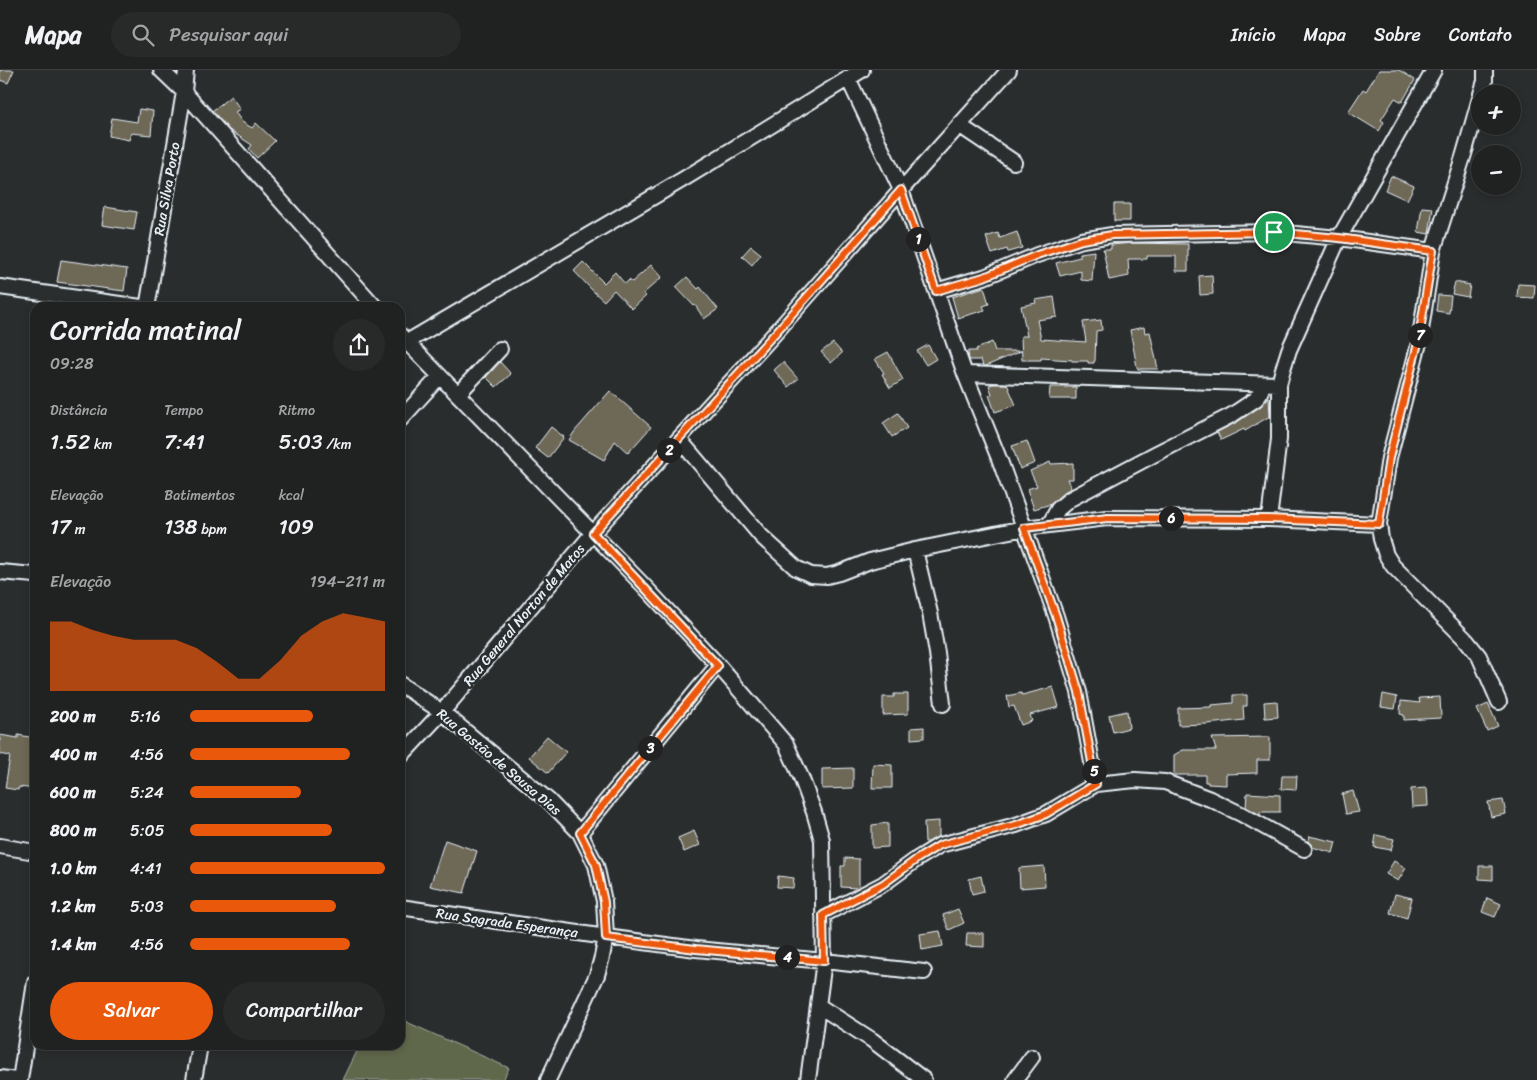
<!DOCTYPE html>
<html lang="pt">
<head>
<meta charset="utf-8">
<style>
	:root { --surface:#202222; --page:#282a2a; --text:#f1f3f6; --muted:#a2a4a5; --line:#3d3f40; --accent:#ea580c }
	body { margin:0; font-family:Sriracha,sans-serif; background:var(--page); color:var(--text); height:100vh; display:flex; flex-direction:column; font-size:19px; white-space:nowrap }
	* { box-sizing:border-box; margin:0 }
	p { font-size:16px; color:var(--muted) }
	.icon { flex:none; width:28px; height:28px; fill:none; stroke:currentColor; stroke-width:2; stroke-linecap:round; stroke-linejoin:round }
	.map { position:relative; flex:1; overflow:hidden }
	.side { position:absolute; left:30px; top:232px; width:375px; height:748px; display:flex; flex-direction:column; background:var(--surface); border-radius:15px; box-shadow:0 2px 8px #0003,0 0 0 1px var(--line) }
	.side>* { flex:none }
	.tools { position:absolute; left:1471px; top:15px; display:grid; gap:10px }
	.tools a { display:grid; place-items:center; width:50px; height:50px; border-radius:50%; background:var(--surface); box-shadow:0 2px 8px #0003,0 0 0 1px var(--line); font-size:25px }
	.pin { position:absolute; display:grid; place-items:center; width:42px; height:42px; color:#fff; margin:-21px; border:2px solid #fff; border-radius:50%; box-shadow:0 1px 5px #0007 }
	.km { position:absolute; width:25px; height:25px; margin:-12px; border-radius:50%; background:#222; color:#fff; font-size:14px; line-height:25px; text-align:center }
	.round { display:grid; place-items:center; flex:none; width:52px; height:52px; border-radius:26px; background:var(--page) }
	.overview { display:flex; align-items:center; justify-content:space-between; height:85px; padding:0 20px }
	h1 { font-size:28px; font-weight:600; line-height:38px }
	.figures { display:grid; grid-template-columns:repeat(3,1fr); gap:8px; height:85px; padding:5px 20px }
	.figures div { display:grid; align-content:center }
	.figures b { font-size:21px; font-weight:600 }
	.figures small { font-size:14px; font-weight:400 }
	.figures p { font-size:14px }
	.chart { height:140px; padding:10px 20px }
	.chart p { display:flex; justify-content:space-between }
	.chart svg { width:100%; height:90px; margin-top:5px; fill:var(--accent); opacity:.7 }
	.action { display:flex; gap:10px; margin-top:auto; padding:10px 20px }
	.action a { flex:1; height:58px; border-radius:30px; background:var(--accent); color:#fff; font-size:20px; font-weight:600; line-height:58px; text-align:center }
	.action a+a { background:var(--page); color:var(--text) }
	ul { padding:0 20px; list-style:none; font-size:16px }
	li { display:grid; grid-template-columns:80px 60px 1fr; align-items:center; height:38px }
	li i { height:12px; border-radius:6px; background:var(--accent) }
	header { display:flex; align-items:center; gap:30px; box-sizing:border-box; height:70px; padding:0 25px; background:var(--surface); border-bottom:1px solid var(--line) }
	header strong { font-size:24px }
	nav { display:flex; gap:28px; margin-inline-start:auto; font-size:18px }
	.search { width:350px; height:45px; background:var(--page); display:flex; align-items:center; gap:12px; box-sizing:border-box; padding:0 18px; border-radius:28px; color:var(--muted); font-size:19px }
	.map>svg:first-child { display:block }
	.green { fill:#61674c; stroke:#a4aca2 }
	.building { fill:#6e6757; stroke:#e8f1f8 }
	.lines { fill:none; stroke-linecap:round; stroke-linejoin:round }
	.street-casing { stroke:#e8f1f8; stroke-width:18 }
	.street { stroke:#2a2d2e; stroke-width:14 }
	.route-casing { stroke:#fff; stroke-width:10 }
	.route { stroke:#ea580c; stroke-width:6 }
	.labels { text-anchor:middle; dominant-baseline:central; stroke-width:5; stroke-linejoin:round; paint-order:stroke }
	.street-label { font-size:14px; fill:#e8f1f8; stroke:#2a2d2e }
</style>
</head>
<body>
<header>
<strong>Mapa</strong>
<div class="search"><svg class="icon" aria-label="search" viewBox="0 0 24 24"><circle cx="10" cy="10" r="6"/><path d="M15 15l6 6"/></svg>Pesquisar aqui</div>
<nav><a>Início</a><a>Mapa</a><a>Sobre</a><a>Contato</a></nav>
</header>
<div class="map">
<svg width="1537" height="1010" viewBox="0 0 1537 1010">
	<rect width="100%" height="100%" fill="#2a2d2e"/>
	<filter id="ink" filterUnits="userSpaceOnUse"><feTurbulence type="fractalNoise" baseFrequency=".02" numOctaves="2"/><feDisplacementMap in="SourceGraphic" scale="10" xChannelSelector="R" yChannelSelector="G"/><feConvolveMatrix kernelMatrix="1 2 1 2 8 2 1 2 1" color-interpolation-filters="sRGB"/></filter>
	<g filter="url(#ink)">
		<path class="green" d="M400,949L509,998L503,1010H343L360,975H400Z"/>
		<path class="building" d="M0,0H14L8,13L0,10Z
			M1379,0H1399L1415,10L1402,32L1395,28L1381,50L1384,52L1379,61L1348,42L1363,19L1366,21Z
			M231,26L240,39L235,42L242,52L252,58L256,53L275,71L257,88L249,79L252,75L229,60L212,41Z
			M139,39L153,41L151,65L131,63L129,70L109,66L112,48L137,52Z
			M1391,106L1414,116L1407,130L1385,120Z
			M1114,134H1130V151H1114Z
			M105,137L137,142L134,160L102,155Z
			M1422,137L1433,138L1429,164L1418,162Z
			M1017,162L1022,178L1008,182L1007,179L992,184L986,167L998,163L1000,168Z
			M1133,173L1188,174V201H1176V186H1147V189H1128L1129,206L1109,210L1103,179H1111V175Z
			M751,176L761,184L752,195L742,186Z
			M1094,181L1092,211L1081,210V201L1060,206L1056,193L1080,187V183Z
			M61,190L127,199L124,221L57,212Z
			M583,192L604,213L615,202L625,214L629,210L632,212L651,195L662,207L643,224L646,226L632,239L614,220L604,231L593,221L574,201Z
			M1212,205L1213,224L1200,225L1199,206Z
			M687,207L698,219L700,217L718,239L704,249L695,235L694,236L676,217Z
			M1455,212L1470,215L1468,227L1452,224Z
			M1518,214L1535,215L1534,228L1517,227Z
			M984,217L989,234L983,236L985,240L958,248L952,227Z
			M1438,225L1451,226L1449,243L1436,241Z
			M1054,227L1057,247L1037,250L1041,269L1086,272L1083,252L1101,250L1102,260L1096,261L1095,291H1094V293H1088V291H1072V290L1041,288V290H1022L1021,266H1027L1021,236L1036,233L1035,230Z
			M1144,257L1145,263L1150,262L1158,299H1138L1137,297L1130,260Z
			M992,272L995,281H1021L986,296H983L981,290H969L968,281H977L976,279Z
			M833,273L842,283L831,293L821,282Z
			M928,275L936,289L926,295L917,281Z
			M888,282L903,310L890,318L882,304L884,303L875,289Z
			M500,292L511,304L496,317L486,307Z
			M783,292L798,309L788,317L774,300Z
			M994,314H1007L1016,335L995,342L989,325L992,324L989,315Z
			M1050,317H1076V329H1049Z
			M610,321L651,357L628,383L615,371L604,390L569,370L575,361Z
			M1269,327L1270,346L1245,361L1244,359L1221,370L1217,362L1237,352L1261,336Z
			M898,343L907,358L892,367L883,353Z
			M551,357L564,367L548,388L535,378Z
			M1027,371L1035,393L1020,399L1012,376Z
			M1050,392L1051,394L1073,393V409H1067L1071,418L1064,422L1051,434L1034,439L1027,419L1037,416L1030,401Z
			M1053,617L1059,637L1030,645L1032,651L1021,655L1014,636L1009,637L1007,626L1021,623L1022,625Z
			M894,624H908V644L883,645V627H894Z
			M1383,624L1397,627L1395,639L1381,637Z
			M1233,625H1247V636H1243L1244,650L1207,654L1178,655V638L1211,637V635L1233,633Z
			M1440,627L1441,648L1404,650V645L1400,644L1401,631L1420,633L1419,628Z
			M1277,631L1278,647L1265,648L1264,632Z
			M1488,634L1498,656L1487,661L1477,639Z
			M1127,641L1129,658L1113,662L1109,645Z
			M924,657V668L911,669V658Z
			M0,665L18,668V665L35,668V719L19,717L18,720L5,718L10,686L0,684Z
			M547,666L566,682L548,703L529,687Z
			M1270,667V690H1257V703L1226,704V715L1208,714V712H1205V705H1174V685L1183,680H1216L1212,668Z
			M873,694L892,695V718H872Z
			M853,698V718L822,719V699Z
			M1282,706H1297L1296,720L1281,719Z
			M1427,718L1428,736L1412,737L1411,719Z
			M1353,721L1359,742L1346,744L1342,724Z
			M1247,723L1280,725V742H1260V745L1246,737Z
			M1503,730L1506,744L1491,747L1488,732Z
			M939,751V766L928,772H925L924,752Z
			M888,753V777L872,778V755Z
			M694,761L700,775L684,782L678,768Z
			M1376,765L1394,769L1391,780L1374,777Z
			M1309,766L1336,772L1333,783L1312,777L1308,771Z
			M445,770L477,781L464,823L430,816Z
			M845,788L859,789V817L857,818L841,817V796H845Z
			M1394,791L1406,798L1398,811L1386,804Z
			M1044,796L1045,816L1020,818L1019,798Z
			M1479,796H1493V810L1479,809Z
			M778,806L794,808L793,818L777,817Z
			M981,806L984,821L972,824L969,809Z
			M1395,824L1412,828L1407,848L1390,843Z
			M1487,828L1501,834L1495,847L1482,842Z
			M958,839L964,853L949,860L943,845Z
			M940,861L943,876L922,880L920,864Z
			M967,863H984V877L966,876Z"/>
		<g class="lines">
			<defs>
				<path id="street" d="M161,0L184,22L376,238
					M848,8L901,120L965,304L1000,391L1056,546L1079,622L1096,714
					M1481,24L1485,11V0
					M1480,28L1464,84L1433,181L1419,273L1389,388L1379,454L1381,469L1386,485L1393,496L1467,571L1479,586L1499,632
					M959,55L1014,92
					M0,217L148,238
					M936,221L984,207L1037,185L1082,170L1112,165L1274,162L1339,168L1433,181
					M147,238L184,22L186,0
					M400,265L646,518L718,595L786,674L801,707L814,742L822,770L824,891L808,1010
					M400,272H407L682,110L862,0
					M965,304L1279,314
					M458,324L500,279
					M400,350L440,306
					M679,369L761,466L796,498L811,505L827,506L839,503L870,491L915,480L1024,458L1107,448L1269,449L1379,454
					M1269,449L1279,369V314L1283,299L1289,280L1339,168L1434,0
					M1049,455L1058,439L1070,429L1155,384L1232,345L1256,329L1260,323L1263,314
					M915,480L930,543L937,583L943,634
					M0,502L35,505
					M400,614L442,642L549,731L580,763L596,795L604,831L606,867L602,887L597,905L548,1010
					M400,687L442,642L593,463L777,261L901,120L1009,0
					M580,763L718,595
					M0,776L35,782
					M400,837L606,867L696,879L824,891L924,902
					M823,845L883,814L917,789L940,775L1016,755L1046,744L1096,714L1135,710L1165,712L1210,729L1241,744L1304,779
					M819,936L872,970L924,1010
					M0,1008L16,1010
					M20,1010L35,912
					M194,1010L200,975
					M1015,1010L1032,987"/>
			</defs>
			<use href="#street" class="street-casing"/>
			<use href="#street" class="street"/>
		</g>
	</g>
	<g class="lines" filter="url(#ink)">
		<defs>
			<path id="route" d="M901,120L936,221L984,207L1037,185L1082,170L1112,165L1274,162L1339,168L1433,181L1418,273L1389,388L1379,454L1269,449L1108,448L1024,458L1056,546L1079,622L1096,714L1046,744L1016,755L940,775L917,789L883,814L823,845L824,891L696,879L606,868L604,832L596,795L580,763L718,596L593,463L777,261Z"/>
		</defs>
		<use href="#route" class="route-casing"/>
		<use href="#route" class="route"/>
	</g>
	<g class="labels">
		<g class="street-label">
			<text transform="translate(167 119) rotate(-80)">Rua Silva Porto</text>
			<text transform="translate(524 545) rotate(-50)">Rua General Norton de Matos</text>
			<text transform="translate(499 692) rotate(40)">Rua Gastão de Sousa Dias</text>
			<text transform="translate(507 853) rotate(8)">Rua Sagrada Esperança</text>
		</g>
	</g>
</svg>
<div class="tools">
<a>+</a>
<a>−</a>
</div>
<div class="pin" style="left:1274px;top:162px;background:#1e9e55"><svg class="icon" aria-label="arrive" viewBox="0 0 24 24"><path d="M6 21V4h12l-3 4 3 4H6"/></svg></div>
<b class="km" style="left:918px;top:169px">1</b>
<b class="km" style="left:669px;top:380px">2</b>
<b class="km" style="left:650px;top:678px">3</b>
<b class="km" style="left:787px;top:887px">4</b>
<b class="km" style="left:1094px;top:701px">5</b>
<b class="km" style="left:1171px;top:448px">6</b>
<b class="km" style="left:1420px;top:265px">7</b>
<section class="side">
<div class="overview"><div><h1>Corrida matinal</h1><p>09:28</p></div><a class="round"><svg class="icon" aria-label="share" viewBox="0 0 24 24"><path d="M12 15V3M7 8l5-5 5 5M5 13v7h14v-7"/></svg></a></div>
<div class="figures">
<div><p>Distância</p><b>1.52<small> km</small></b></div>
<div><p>Tempo</p><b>7:41</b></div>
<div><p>Ritmo</p><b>5:03<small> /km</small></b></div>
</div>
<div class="figures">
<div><p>Elevação</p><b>17<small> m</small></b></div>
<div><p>Batimentos</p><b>138<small> bpm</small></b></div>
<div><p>kcal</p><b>109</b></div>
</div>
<div class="chart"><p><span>Elevação</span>194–211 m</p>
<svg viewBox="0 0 160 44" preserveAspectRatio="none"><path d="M0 44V10L10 10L20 14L30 17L40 19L50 19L60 19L70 23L80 30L90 38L100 38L110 29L120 17L130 10L140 6L150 8L160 10V44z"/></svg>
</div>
<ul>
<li><b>200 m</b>5:16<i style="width:63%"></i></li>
<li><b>400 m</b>4:56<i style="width:82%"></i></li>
<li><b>600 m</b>5:24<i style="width:57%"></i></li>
<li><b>800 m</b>5:05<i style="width:73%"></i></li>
<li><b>1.0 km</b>4:41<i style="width:100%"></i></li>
<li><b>1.2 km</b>5:03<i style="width:75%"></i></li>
<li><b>1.4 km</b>4:56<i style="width:82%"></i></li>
</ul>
<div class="action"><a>Salvar</a><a>Compartilhar</a></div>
</section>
</div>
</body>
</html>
